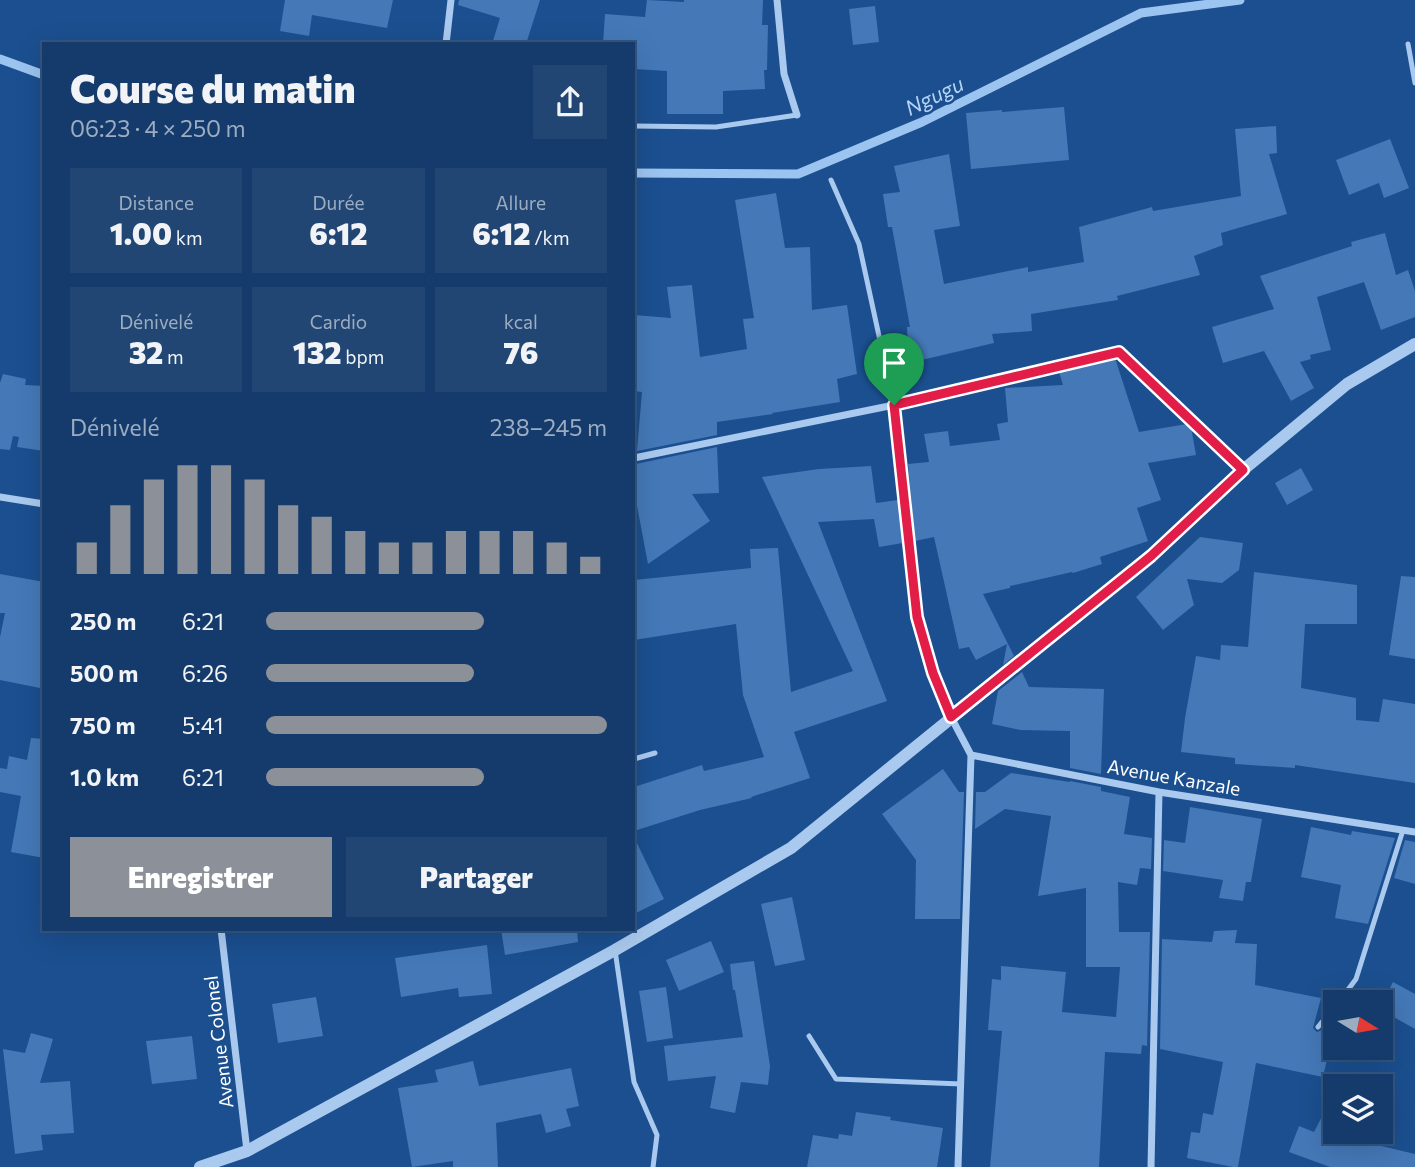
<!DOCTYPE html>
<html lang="fr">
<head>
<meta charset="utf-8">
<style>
	:root { --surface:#143b6b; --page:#214673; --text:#f1f3f6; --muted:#9dadc1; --line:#33557e; --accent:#8c9099 }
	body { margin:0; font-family:Commissioner,sans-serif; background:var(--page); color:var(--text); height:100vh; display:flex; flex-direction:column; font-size:26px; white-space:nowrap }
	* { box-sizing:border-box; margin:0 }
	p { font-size:23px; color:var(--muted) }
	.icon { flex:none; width:38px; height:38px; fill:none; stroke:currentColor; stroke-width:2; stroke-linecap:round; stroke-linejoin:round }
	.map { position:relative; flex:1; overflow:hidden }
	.sheet { position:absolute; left:42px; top:42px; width:593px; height:889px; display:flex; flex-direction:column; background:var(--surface); border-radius:0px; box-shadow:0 7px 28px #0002,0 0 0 2px var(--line) }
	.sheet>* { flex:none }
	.needle { width:46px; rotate:101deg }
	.controls { position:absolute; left:1323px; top:990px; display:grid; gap:14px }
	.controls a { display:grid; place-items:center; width:70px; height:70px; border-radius:0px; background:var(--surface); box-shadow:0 7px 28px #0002,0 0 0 2px var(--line); font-size:35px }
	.pin { position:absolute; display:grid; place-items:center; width:60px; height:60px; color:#fff; margin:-72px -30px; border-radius:50% 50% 50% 0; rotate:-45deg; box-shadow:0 0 7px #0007 }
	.pin .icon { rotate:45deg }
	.round { display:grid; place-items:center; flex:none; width:74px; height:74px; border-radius:0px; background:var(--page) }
	.head { display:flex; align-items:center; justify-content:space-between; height:119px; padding:0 28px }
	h1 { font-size:38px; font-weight:800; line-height:52px }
	.metrics { display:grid; grid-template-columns:repeat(3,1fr); gap:10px; height:119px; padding:7px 28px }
	.metrics div { display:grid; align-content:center; border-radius:0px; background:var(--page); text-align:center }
	.metrics b { font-size:30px; font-weight:800 }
	.metrics small { font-size:19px; font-weight:400 }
	.metrics p { font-size:19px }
	.chart { height:196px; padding:14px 28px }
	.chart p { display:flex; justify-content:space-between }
	.chart svg { width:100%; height:126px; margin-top:7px; stroke:var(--accent); stroke-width:6 }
	.primary-button { display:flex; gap:14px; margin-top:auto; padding:14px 28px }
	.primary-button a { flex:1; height:80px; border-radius:0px; background:var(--accent); color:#fff; font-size:28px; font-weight:800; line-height:80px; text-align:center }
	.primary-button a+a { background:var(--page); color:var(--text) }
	ul { padding:0 28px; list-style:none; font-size:23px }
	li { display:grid; grid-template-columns:112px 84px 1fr; align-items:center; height:52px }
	li i { height:18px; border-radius:9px; background:var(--accent) }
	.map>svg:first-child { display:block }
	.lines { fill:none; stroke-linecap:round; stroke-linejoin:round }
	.stream { stroke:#9cc4f0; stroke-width:9 }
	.building { fill:#4478b7 }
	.service { stroke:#a9c9ee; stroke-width:5 }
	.minor { stroke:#a9c9ee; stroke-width:7 }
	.tertiary { stroke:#a9c9ee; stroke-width:12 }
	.route-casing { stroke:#fff; stroke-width:14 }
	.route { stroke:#e11d48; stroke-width:9 }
	.labels { text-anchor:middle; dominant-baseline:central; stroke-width:5; stroke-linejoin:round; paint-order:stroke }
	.street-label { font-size:19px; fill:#fff; stroke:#1b4f8f }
	.water-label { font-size:21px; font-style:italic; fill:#b5d3f5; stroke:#1b4f8f }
</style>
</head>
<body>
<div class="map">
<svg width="1415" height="1167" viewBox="0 0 1415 1167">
	<rect width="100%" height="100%" fill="#1b4f8f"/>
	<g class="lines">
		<path class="stream" d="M0,59L44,75
			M634,173L798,174L922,122L1141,13L1240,0"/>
	</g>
	<path class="building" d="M285,0H393L387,28L312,15L309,36L280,31Z
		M459,0H540L526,44H492L500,18L458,5Z
		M647,0L684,2V0H763L762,25H768L767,70H764L765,89L723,91V114H667V71L634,69V44H603L605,14L645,17Z
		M875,6L879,42L853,45L849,9Z
		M1064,107L1069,160L971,169L966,113L1002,110V112Z
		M1276,126L1277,153L1269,154L1287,214L1221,233L1223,245L1194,256L1200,275L1117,296L1118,300L1031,314L1032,331L992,334L994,343L909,363L907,327H910L892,227H888L883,194L900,192L894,166L949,154L960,226L934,230L944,284L1028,267V272L1084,262L1079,227L1152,207L1153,211L1241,196L1235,129Z
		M1390,139L1409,188L1384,198L1379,183L1349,195L1336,160Z
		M776,193L785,248L810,247L812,310L847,305L857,374L837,379L840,402L772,413L773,414L717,422V435L637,451L642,392L634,391V315L671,318L667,287L692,285L700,357L747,349L743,319L754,318L735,200Z
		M1385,233L1396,275L1408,270L1415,291V317L1381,330L1364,282L1317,297L1331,350L1310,355L1311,359L1300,362L1314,388L1291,401L1264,351L1223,363L1212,327L1274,309L1260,276L1352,246L1351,242Z
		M1115,358L1139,432L1187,424L1191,427L1196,455L1148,463L1161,500L1137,508L1148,541L1100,557L1102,564L1073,573L1072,572L1010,586V588L983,594L1014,656L1003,665L1007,644L976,660L969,647L959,649L934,537L915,541L908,464L929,462L924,434L948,431L950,446L1000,440L997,424L1008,422L1005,388L1063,385L1059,372Z
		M3,374L26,379L25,385L44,386V451L17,447L19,437L13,436L10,450L0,449V383Z
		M717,447L719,493L692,494L710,521L648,564L634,490V473H635L636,464Z
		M871,466L876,503L898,500L903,543L879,547L874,519L818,522L887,701L794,732L810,778L751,797L752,798L700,810L634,831V787L702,765L704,771L764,757L743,695L736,624L634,640V580L751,568L750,549L778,548L791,692L853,671L762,477L819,469Z
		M1301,468L1313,490L1287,505L1275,483Z
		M1200,537L1243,543L1239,570L1222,583L1187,579L1194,605L1163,630L1136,597Z
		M1254,572L1357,585V624H1305L1301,688L1356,698V720L1379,722L1383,699L1415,704V783L1295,765V768L1235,764V758L1181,752L1185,718L1196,656L1220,660L1221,645L1248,647Z
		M0,574L44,582V671L40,688L0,680V637L5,613H0Z
		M1401,576L1415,577V659L1389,655Z
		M1022,672L1029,687L1104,689L1101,774L1070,768V731L1021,730L992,724L998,691Z
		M31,738L44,739V858L11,852L21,796L0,792V768L7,769L9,756L27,760Z
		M943,769L959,792H964L960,919H915L916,860L882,814Z
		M1011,773L1070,782V781L1101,787V791L1130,797L1124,834L1152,838L1151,869L1140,868L1137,885L1118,882L1119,932H1150L1147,1046L1142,1045L1141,1054L1105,1052L1099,1167H990L1002,1031L988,1030L992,979L1001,980V966L1066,972L1062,1012L1116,1017L1120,967H1086V888L1038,896L1051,816L1005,809L975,829L976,792H985Z
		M1190,807L1262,819L1251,882H1246L1243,901L1219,898L1223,880L1163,871L1164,840L1185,843Z
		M1311,827L1351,835L1352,831L1395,838L1368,924L1335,918L1341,885L1301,877Z
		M634,837L664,899L634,914Z
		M1405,840L1415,842V884L1394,878Z
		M792,897L805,960L775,966L761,904Z
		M501,929H577L578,942L505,955Z
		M1237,930L1235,943L1257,944L1255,985L1321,998L1313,1028L1317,1032L1322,1030L1333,1033L1323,1077L1256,1063L1238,1167H1233L1187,1158L1191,1132L1200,1133L1203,1113L1213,1115L1223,1062L1160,1049L1162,939L1212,942L1214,931Z
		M711,941L724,972L679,991L666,960Z
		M487,945L492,994L459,997L458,988L401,997L395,958Z
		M754,961L770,1066L768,1085L741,1082L735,1113L710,1108L716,1076L668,1081L664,1046L743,1037L735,990H733L730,964Z
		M1393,982L1415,994V1029L1383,1011V1002Z
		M666,987L673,1038L647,1042L639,991Z
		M316,997L323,1036L278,1043L272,1004Z
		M31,1033L53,1039L40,1083L70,1081L74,1133L41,1135L43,1150L15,1154L3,1049L25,1053Z
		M192,1036L197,1079L152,1084L146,1041Z
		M473,1061L479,1086L571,1068L579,1106L566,1109L571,1126L546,1133L541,1114L496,1123L498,1167H453V1161L412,1167L398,1088L438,1082L435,1070Z
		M1335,1091V1135L1415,1154V1167H1330L1289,1152L1299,1126L1314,1132Z
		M856,1112L891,1117L890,1120L943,1128L937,1167H807L813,1135L838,1139L839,1134L852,1136Z"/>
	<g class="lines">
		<path class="service" d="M1408,44L1415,83
			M634,126L716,127L797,115
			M831,180L859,244L894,405L1119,352L1243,470
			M634,759L655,753
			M615,950L634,1082L657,1135L653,1167
			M1338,1003L1356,979L1403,830
			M1318,1027L1335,1006
			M809,1036L836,1079L961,1084"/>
		<path class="minor" d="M777,0L784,74L797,115
			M446,44L451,0
			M634,458L894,405L917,617L933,673L951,717L971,755L1159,792L1415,832
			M0,497L44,504
			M221,929L247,1151
			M958,1167L971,755
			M1151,1167L1159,792"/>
		<path class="tertiary" d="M200,1167L247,1151L615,950L791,848L1151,556L1243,470L1347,384L1415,344"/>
	</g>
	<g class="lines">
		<defs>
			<path id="route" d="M1119,352L1243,470L1151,556L951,717L933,673L917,617L894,405Z"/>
		</defs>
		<use href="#route" class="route-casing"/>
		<use href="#route" class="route"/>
	</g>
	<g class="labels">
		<g class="street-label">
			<text transform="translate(1174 777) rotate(10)">Avenue Kanzale</text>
			<text transform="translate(218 1042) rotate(-97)">Avenue Colonel</text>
		</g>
		<g class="water-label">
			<text transform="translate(934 95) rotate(-26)">Ngugu</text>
		</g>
	</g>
</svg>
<div class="controls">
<a><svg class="needle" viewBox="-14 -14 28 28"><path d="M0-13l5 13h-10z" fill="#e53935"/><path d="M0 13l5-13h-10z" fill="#9dadc1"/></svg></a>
<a><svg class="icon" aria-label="layers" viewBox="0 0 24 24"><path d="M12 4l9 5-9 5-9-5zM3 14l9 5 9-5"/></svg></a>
</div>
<div class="pin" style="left:894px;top:405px;background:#1e9e55"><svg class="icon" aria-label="arrive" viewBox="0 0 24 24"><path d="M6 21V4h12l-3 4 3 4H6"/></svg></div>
<section class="sheet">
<div class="head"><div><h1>Course du matin</h1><p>06:23 · 4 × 250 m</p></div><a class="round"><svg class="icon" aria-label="share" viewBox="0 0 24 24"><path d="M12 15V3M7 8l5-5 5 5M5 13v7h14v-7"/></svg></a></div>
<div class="metrics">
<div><p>Distance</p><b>1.00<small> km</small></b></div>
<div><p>Durée</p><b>6:12</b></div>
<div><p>Allure</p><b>6:12<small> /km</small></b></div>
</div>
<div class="metrics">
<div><p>Dénivelé</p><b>32<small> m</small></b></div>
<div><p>Cardio</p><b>132<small> bpm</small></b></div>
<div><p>kcal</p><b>76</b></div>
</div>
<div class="chart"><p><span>Dénivelé</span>238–245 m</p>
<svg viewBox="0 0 160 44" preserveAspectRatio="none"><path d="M5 44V33M15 44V20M25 44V11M35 44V6M45 44V6M55 44V11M65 44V20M75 44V24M85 44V29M95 44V33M105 44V33M115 44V29M125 44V29M135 44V29M145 44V33M155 44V38"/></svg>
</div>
<ul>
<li><b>250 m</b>6:21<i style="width:64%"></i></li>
<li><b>500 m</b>6:26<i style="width:61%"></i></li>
<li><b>750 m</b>5:41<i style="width:100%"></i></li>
<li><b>1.0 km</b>6:21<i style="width:64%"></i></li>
</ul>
<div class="primary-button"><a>Enregistrer</a><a>Partager</a></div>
</section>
</div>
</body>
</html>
